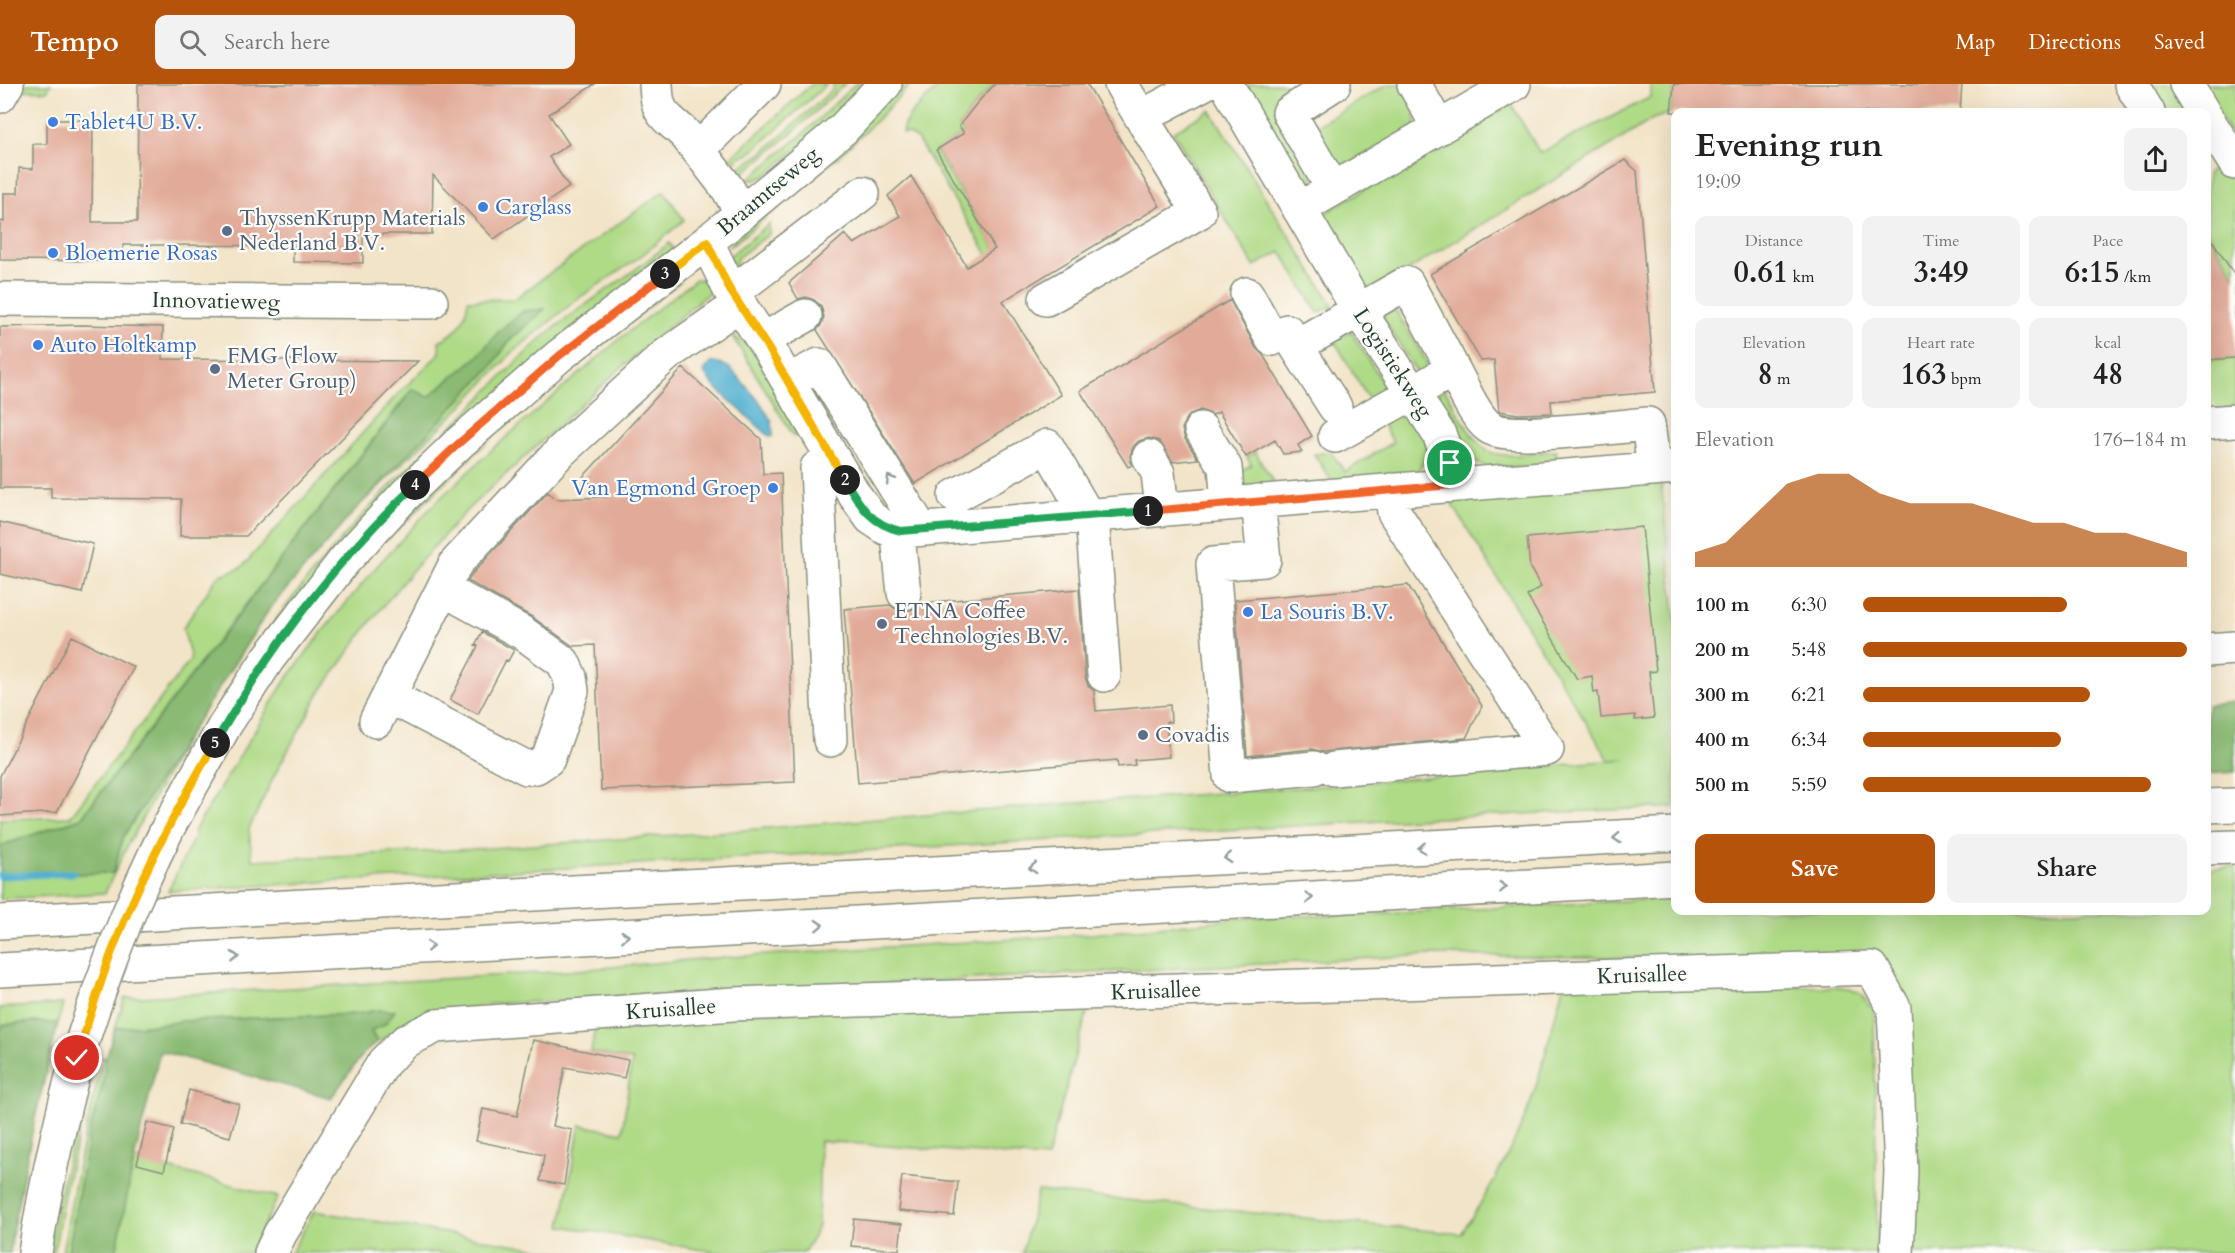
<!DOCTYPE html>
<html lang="en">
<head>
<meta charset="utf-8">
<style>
	:root { --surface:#fff; --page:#f2f2f2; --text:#222; --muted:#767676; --accent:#b45309 }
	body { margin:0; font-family:Cardo,serif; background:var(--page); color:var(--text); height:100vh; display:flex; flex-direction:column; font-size:22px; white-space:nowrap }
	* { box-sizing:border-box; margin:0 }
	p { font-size:20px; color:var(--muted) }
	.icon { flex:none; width:33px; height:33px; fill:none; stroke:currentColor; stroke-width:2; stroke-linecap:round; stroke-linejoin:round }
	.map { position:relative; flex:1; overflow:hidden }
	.side { position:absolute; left:1671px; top:24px; width:540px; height:807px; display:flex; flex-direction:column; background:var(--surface); border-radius:12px; box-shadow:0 6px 24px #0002 }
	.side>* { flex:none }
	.pin { position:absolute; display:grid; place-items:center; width:51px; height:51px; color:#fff; margin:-26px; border:3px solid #fff; border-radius:50%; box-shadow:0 2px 6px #0007 }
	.km { position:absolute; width:30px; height:30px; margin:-15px; border-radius:50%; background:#222; color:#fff; font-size:16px; line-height:30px; text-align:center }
	.round { display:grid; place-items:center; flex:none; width:63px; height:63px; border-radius:12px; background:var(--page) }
	.overview { display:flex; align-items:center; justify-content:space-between; height:102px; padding:0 24px }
	h1 { font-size:33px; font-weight:700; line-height:45px }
	.stats { display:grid; grid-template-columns:repeat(3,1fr); gap:9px; height:102px; padding:6px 24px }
	.stats div { display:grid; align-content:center; border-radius:12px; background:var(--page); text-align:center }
	.stats b { font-size:30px; font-weight:700 }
	.stats small { font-size:16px; font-weight:400 }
	.stats p { font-size:16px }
	.chart { height:168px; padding:12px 24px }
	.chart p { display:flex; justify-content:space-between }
	.chart svg { width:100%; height:108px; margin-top:6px; fill:var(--accent); opacity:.7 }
	.button { display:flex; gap:12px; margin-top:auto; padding:12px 24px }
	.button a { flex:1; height:69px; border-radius:12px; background:var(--accent); color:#fff; font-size:24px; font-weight:700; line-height:69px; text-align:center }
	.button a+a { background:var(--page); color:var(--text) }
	ul { padding:0 24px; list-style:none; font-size:20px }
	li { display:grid; grid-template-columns:96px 72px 1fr; align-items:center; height:45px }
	li i { height:15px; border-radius:8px; background:var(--accent) }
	header { display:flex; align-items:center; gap:36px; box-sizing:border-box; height:84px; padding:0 30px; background:var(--accent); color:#fff }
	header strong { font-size:28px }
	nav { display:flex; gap:33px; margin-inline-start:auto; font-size:21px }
	.search { width:420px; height:54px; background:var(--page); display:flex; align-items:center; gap:15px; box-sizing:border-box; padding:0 21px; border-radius:12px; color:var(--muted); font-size:22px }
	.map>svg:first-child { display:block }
	.green { fill:#afda86; stroke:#678c5d; stroke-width:1.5 }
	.forest { fill:#8bba73; stroke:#557c54; stroke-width:1.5 }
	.water { fill:#53b1d1; stroke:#397782; stroke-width:1.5 }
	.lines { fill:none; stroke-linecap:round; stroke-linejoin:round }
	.stream { stroke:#53b1d1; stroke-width:7 }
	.building { fill:#e2ab99 }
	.minor-casing { stroke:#88907e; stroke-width:36 }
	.highway-casing { stroke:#88907e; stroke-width:36 }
	.minor { stroke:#fff; stroke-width:33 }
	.highway { stroke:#fff; stroke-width:33 }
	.minor-bridge-casing { stroke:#88907e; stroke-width:36; stroke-linecap:butt }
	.minor-bridge { stroke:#fff; stroke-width:33 }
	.oneway { stroke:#8f9e9a }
	.split-1-casing { stroke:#fff; stroke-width:12 }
	.split-2-casing { stroke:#fff; stroke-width:12 }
	.split-3-casing { stroke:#fff; stroke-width:12 }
	.split-4-casing { stroke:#fff; stroke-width:12 }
	.split-5-casing { stroke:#fff; stroke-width:12 }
	.split-6-casing { stroke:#fff; stroke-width:12 }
	.split-1 { stroke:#f0652b; stroke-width:8 }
	.split-2 { stroke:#22a559; stroke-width:8 }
	.split-3 { stroke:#f5b400; stroke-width:8 }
	.split-4 { stroke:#f0652b; stroke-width:8 }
	.split-5 { stroke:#22a559; stroke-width:8 }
	.split-6 { stroke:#f5b400; stroke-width:8 }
	.shop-dot { fill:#3f7fe0; stroke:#fdfcf7; stroke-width:2 }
	.service-dot { fill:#5c6f8a; stroke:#fdfcf7; stroke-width:2 }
	.labels { text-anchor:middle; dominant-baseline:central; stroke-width:4.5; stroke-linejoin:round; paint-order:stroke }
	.shop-label { font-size:22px; fill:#366cbe; stroke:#fdfcf7; text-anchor:start }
	.street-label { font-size:22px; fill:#1f3d34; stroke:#fdfcf7 }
	.service-label { font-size:22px; fill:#4e5e75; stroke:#fdfcf7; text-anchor:start }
</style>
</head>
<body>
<header>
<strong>Tempo</strong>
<div class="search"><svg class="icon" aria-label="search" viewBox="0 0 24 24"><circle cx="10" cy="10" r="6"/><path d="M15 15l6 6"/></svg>Search here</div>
<nav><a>Map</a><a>Directions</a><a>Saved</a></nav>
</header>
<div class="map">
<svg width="2235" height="1169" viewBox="0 0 2235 1169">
	<rect width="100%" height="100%" fill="#fdfcf7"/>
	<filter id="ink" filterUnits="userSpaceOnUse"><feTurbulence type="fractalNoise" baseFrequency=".0167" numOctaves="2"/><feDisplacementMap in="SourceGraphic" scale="12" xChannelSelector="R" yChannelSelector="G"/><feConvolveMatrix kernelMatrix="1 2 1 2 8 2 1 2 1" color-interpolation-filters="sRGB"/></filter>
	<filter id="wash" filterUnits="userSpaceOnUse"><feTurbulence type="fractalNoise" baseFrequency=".008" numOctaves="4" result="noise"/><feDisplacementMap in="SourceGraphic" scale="24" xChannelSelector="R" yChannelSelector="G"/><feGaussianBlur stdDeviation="1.35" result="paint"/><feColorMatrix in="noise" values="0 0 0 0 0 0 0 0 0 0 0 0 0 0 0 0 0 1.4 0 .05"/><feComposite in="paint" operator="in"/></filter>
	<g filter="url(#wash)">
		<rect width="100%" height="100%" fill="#f2e4c8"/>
		<path class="green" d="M21,0H51L47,7L17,6Z
			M812,0H827L748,71L741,72L730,81L726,78Z
			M833,0H845L791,50L743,89L738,90L734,87L761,70L833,5Z
			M855,0H868L819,46L766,91L756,96H748L805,48Z
			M900,0H911L878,35L839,72L730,163V160Z
			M942,0H995L977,19L959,42L964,49L936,67L1019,204L1011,209L917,55L909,50L902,49C904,30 929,13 942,0Z
			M1243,0H1285L1294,14L1314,99L1306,104Z
			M1388,0H1408L1417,41L1344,84H1336L1309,46Z
			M1651,0H1674L1671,29L1653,35L1381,203L1373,205L1364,203L1324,138L1323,130L1511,20L1540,69L1651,13Z
			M2146,0H2173L2191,28H2164Z
			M2206,0H2235V57L2204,6Z
			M1210,26L1336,226L1333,228L1330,223L1318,229L1281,168L1254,182L1173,48Z
			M2211,87C2222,87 2229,89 2235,98V192L2207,147V90Z
			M664,107L684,136L640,173L576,216L513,268L461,323L358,423L491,283L510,256L544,226L500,246L477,273L428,314L412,305L81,734L0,762V735L70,733L191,575L183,544L218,492L242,483L396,312L440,269L439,257C459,249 465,236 468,216L514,215Z
			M769,140V150L737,174L736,182L740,185V193L728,173Z
			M669,159L674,166L485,320L143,759L141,758C192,661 246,567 317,484C341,455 366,426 393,399C419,372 448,347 474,321C497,298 518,275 542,254C583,220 629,193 669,159Z
			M696,195C705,196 709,197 712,206L620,285L469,424L411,488L371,537L319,610L274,692L249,745L252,776L477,765L719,748L1061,720L1350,700L1626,675L1609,676L1449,415L1661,397L1676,541L1675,723L1416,735L168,807L195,751L193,749L283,600L322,548L378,481L436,418L495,363L623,252Z
			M681,197L569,286L486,359L388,455L386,452L515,325Z
			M1394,224L1434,290L1422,297L1382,232Z
			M1351,247L1391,312L1373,323L1334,256Z
			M733,253L748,259L799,342L794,353Z
			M2235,274V325L2207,327V276Z
			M1444,304C1455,322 1472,360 1490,368C1506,375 1539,368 1556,367L1557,375L1551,382L1487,383L1473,377L1432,317Z
			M1408,320C1423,347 1442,371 1409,393L1334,401L1314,370L1331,368L1345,388L1393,358L1380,336Z
			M1255,368L1277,404L1238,409L1237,389L1251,381L1247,373Z
			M185,656L132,754H131L105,809L0,815V791L113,789L123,753Z
			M2235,783V1169H1904L1901,917L1794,871L1727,875L1432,871L493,920C450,926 414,932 377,958L371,947L379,926L357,930L182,937C160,942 137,941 115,944L125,914L555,888L700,875L1092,850L1253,833L1365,831L1675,814L1676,826H2206L2207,785Z
			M1565,896L1641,897L1850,904L1860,909L1874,926L1877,1169H1022L1038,1107L1461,1150C1488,1109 1513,1066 1530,1020C1544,981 1553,937 1565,896Z
			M1092,911L1047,1074L820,1057L818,1141L814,1153L803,1169H721L561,1142L580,1041L622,1049L632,976L591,968L596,937Z
			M63,920L58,939L32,938L0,949V924Z
			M94,970L97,971L64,1110L54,1169H49L56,1123Z
			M103,973L106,974L103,999L89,1050L68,1169H62L80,1072Z
			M134,1075L278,1113L250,1169H116Z
			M314,1127L564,1169H291Z"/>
		<path class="forest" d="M545,225L510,256L491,283L358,423L270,524L123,753L113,789L0,791V762L81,734L413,305L428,313L477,273L500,246L523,227Z
			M2235,618V688L2207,690V621Z
			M379,926L395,927L385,940L371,947L377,958L363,970L331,1014L160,967L134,1075L116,1169H68L89,1050L103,999L106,974L115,944C137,941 160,942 182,937L357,930Z
			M32,938L58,939L35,1034L13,1144L10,1169H0V949L3,941Z"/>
		<path class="water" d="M710,279H719L730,284L760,318L772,338L773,352L770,353L715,303L703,288Z"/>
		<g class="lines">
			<path class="stream" d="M0,792L73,789"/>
		</g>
		<g id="blocks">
			<path class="building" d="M138,0H595L549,30L569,60L549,73L569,103L494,155L433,91L432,150H363V179L293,178V162L171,161H123V177L0,176V137L4,138V109H18L19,84L33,85V60H47V36H93L92,138H137Z
				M995,0H1087L1160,122L1003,217L1061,311L915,400L817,246L821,241L824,233L821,222L814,216L806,213L798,215L789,199L845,150L854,160L900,132L888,112L911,92L967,183L995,165L936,66L964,49L959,42L977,19Z
				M1674,0H1962L1960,28H1671Z
				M1625,76L1637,87L1655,308L1551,317L1552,329L1518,330L1499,327L1494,276L1481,277L1430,190Z
				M2206,147L2235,192V274L2206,276Z
				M1230,216L1256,264L1263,271L1312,352L1298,361L1302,368L1283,370L1275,356L1246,373L1219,328L1213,331L1200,326L1191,330L1185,336L1182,345L1185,355L1198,375L1173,378L1159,357L1149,354L1139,357L1133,363L1130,372L1132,381L1128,383L1080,307Z
				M82,241L163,243L162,275L418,277L246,452H180L181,415L51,414V404H0V243Z
				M683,284L761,355L763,390L781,389L795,698L601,706L595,561L573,562L532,533L468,497L472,490L548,408L556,415L606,413L583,393Z
				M0,438L93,460L82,509L0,490Z
				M1642,443L1656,587L1649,588L1654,634L1635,636V631L1601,634L1598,608L1594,609L1592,592L1577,595L1527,512L1541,503L1530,484L1527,454Z
				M1408,501L1482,622L1466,654L1323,668L1312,665L1247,672L1235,516Z
				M1079,505L1085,592L1088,601L1094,607L1096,627L1170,621L1171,638H1166L1169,673L1134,676L1135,681L1118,683L1117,676L858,699L844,525L890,521L897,526L905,528L915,524L920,519Z
				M482,548L514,566L508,577L506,576L478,630L450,616L478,562L475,561Z
				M72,552L134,583L57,728L0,732V692Z
				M533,956L628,976L624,994L565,983L553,1042L572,1046L564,1101L540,1097L544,1071L476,1057L483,1025L517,1032Z
				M189,1006L239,1020L230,1053L180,1040Z
				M147,1038L174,1045L164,1087L137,1080Z
				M902,1092L958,1098L954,1132L898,1127Z
				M854,1135L902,1140L899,1166L851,1162Z"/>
		</g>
	</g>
	<g filter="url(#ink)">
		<use href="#blocks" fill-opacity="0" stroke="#88907e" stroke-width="1.5"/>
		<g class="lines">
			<defs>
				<path id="minor" d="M656,0C657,30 663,30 683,48C688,53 693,60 698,66
					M1121,0L1141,33
					M1226,0L1358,225L1439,350L1450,379L1452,401
					M1414,0L1439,44
					M2131,0L2148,28
					M2186,0L2203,28
					M0,12L7,0
					M2206,33L2235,79
					M1333,105L1289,29L1334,0
					M1299,125L1514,0
					M741,128L728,105L698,66L764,0
					M707,158L730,206L770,267L854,410L871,434L886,444L901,447L1676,383
					M732,209L863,109
					M1247,210L1272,255L1287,247L1296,262
					M0,215L431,218
					M1046,215L1199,128L1141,33L1203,0
					M763,256L805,232
					M1453,285C1462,301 1474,332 1489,343C1506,357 1621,342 1648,340L1654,385
					M788,297L819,281L921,445
					M1335,323L1296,262L1407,199L1453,285L1413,309L1335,352
					M2206,339L2235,337
					M1201,345L1225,383L1228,420
					M1149,373L1158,389L1162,425
					M955,412L1047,362L1088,432
					M1258,417L1264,476L1213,480L1230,692L1314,684
					M1092,432L1104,591
					M901,447L899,462L904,509
					M2206,566L2235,564
					M389,612L527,684L536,683L548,675L572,607L570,593L563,578L523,549L443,505
					M376,637L456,479L561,367L666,271L740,220
					M830,656L817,384L832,374
					M1334,685L1547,665L1394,428L1391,406
					M169,742L225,641L268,575L344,477L405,411L458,360L559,272L707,158L843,45L885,0
					M35,1169C45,1103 60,1038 77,974
					M271,1169L280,1150L384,978L406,957L436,942L733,920L1872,884L1894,924L1901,1088L1897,1169"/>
				<path id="highway" d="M2206,722L2235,721
					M2206,764L2235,763
					M0,838L1676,750
					M0,886L1676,794"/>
			</defs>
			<use href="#minor" class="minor-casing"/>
			<use href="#highway" class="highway-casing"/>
			<use href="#minor" class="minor"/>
			<use href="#highway" class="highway"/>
			<defs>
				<path id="minor-bridge" d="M77,974C103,891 130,819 169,742"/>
			</defs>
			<use href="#minor-bridge" class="minor-bridge-casing"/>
			<use href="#minor-bridge" class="minor-bridge"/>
		</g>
		<defs><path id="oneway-chevron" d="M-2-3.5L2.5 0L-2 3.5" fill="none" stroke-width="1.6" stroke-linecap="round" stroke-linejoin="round" transform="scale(1.5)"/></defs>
		<g class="oneway">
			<use href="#oneway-chevron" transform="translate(890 395) rotate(-122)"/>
			<use href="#oneway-chevron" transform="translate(1617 754) rotate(177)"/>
			<use href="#oneway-chevron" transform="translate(1422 764) rotate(177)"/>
			<use href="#oneway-chevron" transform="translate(1228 774) rotate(177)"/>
			<use href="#oneway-chevron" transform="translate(1033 784) rotate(177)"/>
			<use href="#oneway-chevron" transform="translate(1503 803) rotate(-3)"/>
			<use href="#oneway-chevron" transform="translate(1309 814) rotate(-3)"/>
			<use href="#oneway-chevron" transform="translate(819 841) rotate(-3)"/>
			<use href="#oneway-chevron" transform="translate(625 852) rotate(-3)"/>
			<use href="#oneway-chevron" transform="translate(430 862) rotate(-3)"/>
			<use href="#oneway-chevron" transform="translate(235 873) rotate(-3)"/>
		</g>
	</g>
	<g class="lines" filter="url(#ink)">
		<defs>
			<path id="split-1" d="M1148,427L1452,401L1450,379"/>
			<path id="split-2" d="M845,396C860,421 870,440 901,447L1148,427"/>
			<path id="split-3" d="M665,190L707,158L730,206L770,267L845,396"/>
			<path id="split-4" d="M415,401L458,360L559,272L665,190"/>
			<path id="split-5" d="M215,659C269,565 337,476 415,401"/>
			<path id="split-6" d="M77,974C89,936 100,897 115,860C142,790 177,724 215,659"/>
		</defs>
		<use href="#split-1" class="split-1-casing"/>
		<use href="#split-2" class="split-2-casing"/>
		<use href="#split-3" class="split-3-casing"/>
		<use href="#split-4" class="split-4-casing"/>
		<use href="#split-5" class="split-5-casing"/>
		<use href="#split-6" class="split-6-casing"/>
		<use href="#split-1" class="split-1"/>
		<use href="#split-2" class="split-2"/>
		<use href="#split-3" class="split-3"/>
		<use href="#split-4" class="split-4"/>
		<use href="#split-5" class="split-5"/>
		<use href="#split-6" class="split-6"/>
	</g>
	<g class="shop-dot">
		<circle cx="53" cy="38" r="6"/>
		<circle cx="483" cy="123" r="6"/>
		<circle cx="53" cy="169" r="6"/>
		<circle cx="38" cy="261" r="6"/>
		<circle cx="773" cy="404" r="6"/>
		<circle cx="1248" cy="528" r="6"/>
	</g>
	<g class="service-dot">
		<circle cx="227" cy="147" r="6"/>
		<circle cx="215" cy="285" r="6"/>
		<circle cx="882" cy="540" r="6"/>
		<circle cx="1143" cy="651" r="6"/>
	</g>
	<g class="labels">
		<g class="shop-label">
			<text x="65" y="38">Tablet4U B.V.</text>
			<text x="495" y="123">Carglass</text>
			<text x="65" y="169">Bloemerie Rosas</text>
			<text x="50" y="261">Auto Holtkamp</text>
			<text x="761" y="404" text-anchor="end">Van Egmond Groep</text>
			<text x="1260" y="528">La Souris B.V.</text>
		</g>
		<g class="street-label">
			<text transform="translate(768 107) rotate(-40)">Braamtseweg</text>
			<text transform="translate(216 217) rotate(1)">Innovatieweg</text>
			<text transform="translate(1393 279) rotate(57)">Logistiekweg</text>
			<text transform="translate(1642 891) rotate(-2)">Kruisallee</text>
			<text transform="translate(1156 907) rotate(-2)">Kruisallee</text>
			<text transform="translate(671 925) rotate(-4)">Kruisallee</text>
		</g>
		<g class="service-label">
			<text x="239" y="134">ThyssenKrupp Materials<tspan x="239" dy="25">Nederland B.V.</tspan></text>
			<text x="227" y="272">FMG (Flow<tspan x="227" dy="25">Meter Group)</tspan></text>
			<text x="894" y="527">ETNA Coffee<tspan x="894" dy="25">Technologies B.V.</tspan></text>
			<text x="1155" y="651">Covadis</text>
		</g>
	</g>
</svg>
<div class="pin" style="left:1450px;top:379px;background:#1e9e55"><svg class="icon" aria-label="arrive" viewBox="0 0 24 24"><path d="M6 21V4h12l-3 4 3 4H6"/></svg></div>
<div class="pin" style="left:77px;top:974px;background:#d93025"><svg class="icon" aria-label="check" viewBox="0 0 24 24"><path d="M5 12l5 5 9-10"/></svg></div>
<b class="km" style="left:1148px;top:427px">1</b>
<b class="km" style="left:845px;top:396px">2</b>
<b class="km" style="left:665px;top:190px">3</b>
<b class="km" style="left:415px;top:401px">4</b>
<b class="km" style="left:215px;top:659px">5</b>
<section class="side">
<div class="overview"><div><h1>Evening run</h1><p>19:09</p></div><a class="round"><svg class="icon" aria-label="share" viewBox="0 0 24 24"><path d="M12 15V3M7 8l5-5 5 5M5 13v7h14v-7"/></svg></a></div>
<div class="stats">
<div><p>Distance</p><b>0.61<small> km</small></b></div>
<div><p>Time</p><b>3:49</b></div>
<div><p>Pace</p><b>6:15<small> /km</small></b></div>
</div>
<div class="stats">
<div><p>Elevation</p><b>8<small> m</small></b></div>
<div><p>Heart rate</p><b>163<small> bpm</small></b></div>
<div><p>kcal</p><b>48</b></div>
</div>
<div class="chart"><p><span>Elevation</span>176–184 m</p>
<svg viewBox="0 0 160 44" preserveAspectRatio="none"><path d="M0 44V38L10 34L20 22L30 10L40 6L50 6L60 14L70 18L80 18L90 18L100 22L110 26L120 26L130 30L140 30L150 34L160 38V44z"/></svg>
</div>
<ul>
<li><b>100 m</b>6:30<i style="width:63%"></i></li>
<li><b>200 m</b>5:48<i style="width:100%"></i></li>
<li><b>300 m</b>6:21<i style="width:70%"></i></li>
<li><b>400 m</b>6:34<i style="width:61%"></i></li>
<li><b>500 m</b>5:59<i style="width:89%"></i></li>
</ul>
<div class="button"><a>Save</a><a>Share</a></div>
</section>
</div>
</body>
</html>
